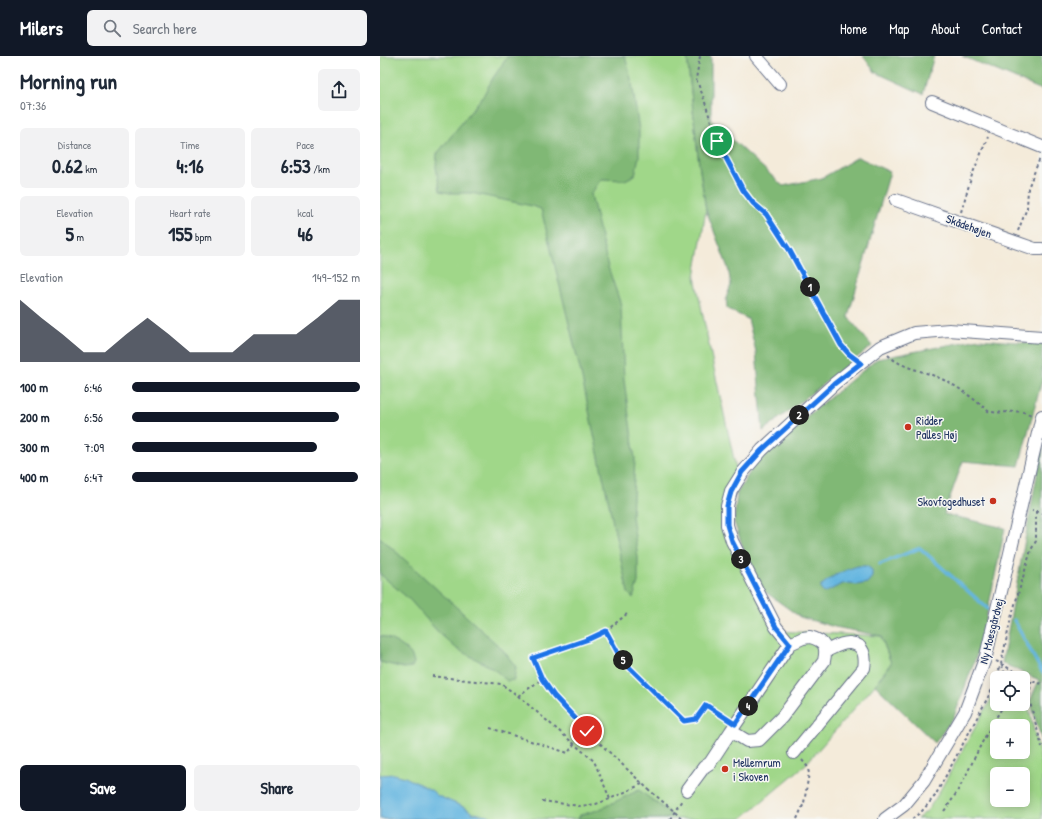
<!DOCTYPE html>
<html lang="en">
<head>
<meta charset="utf-8">
<style>
	:root { --surface:#fff; --page:#f2f2f3; --text:#1f2937; --muted:#747a83; --accent:#111827 }
	body { margin:0; font-family:"Patrick Hand",sans-serif; background:var(--page); color:var(--text); height:100vh; display:flex; flex-direction:column; font-size:15px; white-space:nowrap }
	* { box-sizing:border-box; margin:0 }
	p { font-size:13px; color:var(--muted) }
	.icon { flex:none; width:22px; height:22px; fill:none; stroke:currentColor; stroke-width:2; stroke-linecap:round; stroke-linejoin:round }
	.map { position:relative; flex:1; overflow:hidden }
	.panel { display:flex; flex-direction:column; background:var(--surface); width:380px }
	.panel>* { flex:none }
	.controls { position:absolute; left:610px; top:615px; display:grid; gap:8px }
	.controls a { display:grid; place-items:center; width:40px; height:40px; border-radius:6px; background:var(--surface); box-shadow:0 2px 10px #0003; font-size:20px }
	.pin { position:absolute; display:grid; place-items:center; width:34px; height:34px; color:#fff; margin:-17px; border:2px solid #fff; border-radius:50%; box-shadow:0 1px 4px #0007 }
	.km { position:absolute; width:20px; height:20px; margin:-10px; border-radius:50%; background:#222; color:#fff; font-size:11px; line-height:20px; text-align:center }
	.round { display:grid; place-items:center; flex:none; width:42px; height:42px; border-radius:6px; background:var(--page) }
	.head { display:flex; align-items:center; justify-content:space-between; height:68px; padding:0 20px }
	h1 { font-size:22px; font-weight:700; line-height:30px }
	.stats { display:grid; grid-template-columns:repeat(3,1fr); gap:6px; height:68px; padding:4px 20px }
	.stats div { display:grid; align-content:center; border-radius:6px; background:var(--page); text-align:center }
	.stats b { font-size:20px; font-weight:700 }
	.stats small { font-size:11px; font-weight:400 }
	.stats p { font-size:11px }
	.chart { height:112px; padding:8px 20px }
	.chart p { display:flex; justify-content:space-between }
	.chart svg { width:100%; height:72px; margin-top:4px; fill:var(--accent); opacity:.7 }
	.button { display:flex; gap:8px; margin-top:auto; padding:8px 20px }
	.button a { flex:1; height:46px; border-radius:6px; background:var(--accent); color:#fff; font-size:16px; font-weight:700; line-height:46px; text-align:center }
	.button a+a { background:var(--page); color:var(--text) }
	ul { padding:0 20px; list-style:none; font-size:13px }
	li { display:grid; grid-template-columns:64px 48px 1fr; align-items:center; height:30px }
	li i { height:10px; border-radius:5px; background:var(--accent) }
	header { display:flex; align-items:center; gap:24px; box-sizing:border-box; height:56px; padding:0 20px; background:var(--accent); color:#fff }
	header strong { font-size:19px }
	nav { display:flex; gap:22px; margin-inline-start:auto; font-size:14px }
	.search { width:280px; height:36px; background:var(--page); display:flex; align-items:center; gap:10px; box-sizing:border-box; padding:0 14px; border-radius:6px; color:var(--muted); font-size:15px }
	main { display:flex; flex:1; min-height:0 }
	.map>svg:first-child { display:block }
	.green { fill:#a0d789; stroke:#5e8374; fill-rule:evenodd }
	.forest { fill:#80b875; stroke:#4e746a }
	.water { fill:#65b6e0; stroke:#40729f }
	.lines { fill:none; stroke-linecap:round; stroke-linejoin:round }
	.stream { stroke:#65b6e0; stroke-width:3.5 }
	.minor-casing { stroke:#677189; stroke-width:14 }
	.path { stroke:#677189; stroke-width:2; stroke-dasharray:3 3; stroke-linecap:butt }
	.minor { stroke:#fff; stroke-width:12 }
	.route-casing { stroke:#fff; stroke-width:8 }
	.route { stroke:#1a73e8; stroke-width:5 }
	.poi-dot { fill:#c8321e; stroke:#f6f6f2; stroke-width:1.5 }
	.labels { text-anchor:middle; dominant-baseline:central; stroke-width:3; stroke-linejoin:round; paint-order:stroke }
	.street-label { font-size:12px; fill:#1b2f5e; stroke:#f6f6f2 }
	.poi-label { font-size:12px; fill:#1b2f5e; stroke:#f6f6f2; text-anchor:start }
</style>
</head>
<body>
<header>
<strong>Milers</strong>
<div class="search"><svg class="icon" aria-label="search" viewBox="0 0 24 24"><circle cx="10" cy="10" r="6"/><path d="M15 15l6 6"/></svg>Search here</div>
<nav><a>Home</a><a>Map</a><a>About</a><a>Contact</a></nav>
</header>
<main>
<section class="panel">
<div class="head"><div><h1>Morning run</h1><p>07:36</p></div><a class="round"><svg class="icon" aria-label="share" viewBox="0 0 24 24"><path d="M12 15V3M7 8l5-5 5 5M5 13v7h14v-7"/></svg></a></div>
<div class="stats">
<div><p>Distance</p><b>0.62<small> km</small></b></div>
<div><p>Time</p><b>4:16</b></div>
<div><p>Pace</p><b>6:53<small> /km</small></b></div>
</div>
<div class="stats">
<div><p>Elevation</p><b>5<small> m</small></b></div>
<div><p>Heart rate</p><b>155<small> bpm</small></b></div>
<div><p>kcal</p><b>46</b></div>
</div>
<div class="chart"><p><span>Elevation</span>149–152 m</p>
<svg viewBox="0 0 160 44" preserveAspectRatio="none"><path d="M0 44V6L10 17L20 27L30 38L40 38L50 27L60 17L70 27L80 38L90 38L100 38L110 27L120 27L130 27L140 17L150 6L160 6V44z"/></svg>
</div>
<ul>
<li><b>100 m</b>6:46<i style="width:100%"></i></li>
<li><b>200 m</b>6:56<i style="width:91%"></i></li>
<li><b>300 m</b>7:09<i style="width:81%"></i></li>
<li><b>400 m</b>6:47<i style="width:99%"></i></li>
</ul>
<div class="button"><a>Save</a><a>Share</a></div>
</section>
<div class="map">
<svg width="662" height="763" viewBox="0 0 662 763">
	<rect width="100%" height="100%" fill="#f6f6f2"/>
	<filter id="ink" filterUnits="userSpaceOnUse"><feTurbulence type="fractalNoise" baseFrequency=".025" numOctaves="2"/><feDisplacementMap in="SourceGraphic" scale="8" xChannelSelector="R" yChannelSelector="G"/><feConvolveMatrix kernelMatrix="1 2 1 2 8 2 1 2 1" color-interpolation-filters="sRGB"/></filter>
	<filter id="wash" filterUnits="userSpaceOnUse"><feTurbulence type="fractalNoise" baseFrequency=".012" numOctaves="4" result="noise"/><feDisplacementMap in="SourceGraphic" scale="16" xChannelSelector="R" yChannelSelector="G"/><feGaussianBlur stdDeviation="0.9" result="paint"/><feColorMatrix in="noise" values="0 0 0 0 0 0 0 0 0 0 0 0 0 0 0 0 0 1.4 0 .05"/><feComposite in="paint" operator="in"/></filter>
	<g filter="url(#wash)">
		<rect width="100%" height="100%" fill="#f4ebda"/>
		<path class="green" d="M2,0H307L319,108L326,154L315,221L333,308L356,412L345,436L342,451L394,575L501,580L511,607L495,629L425,709L361,763H0V1Z
			M617,632V648H643V642L647,644L662,710V763H537L547,755L557,740ZM617,670H643V696H617ZM617,718H643V744H617Z"/>
		<path class="forest" d="M128,0H245L252,27L259,74V100L255,119L245,124L221,123L211,138L228,211L241,249L244,324L255,403L252,460L258,502V526L253,542L248,537L200,313L161,153L152,150L91,137H70L60,135L56,111L57,98L103,40L113,22Z
			M307,0H331V64L403,130L442,122L478,101L510,116L468,261L492,290L383,375L376,296L368,263L355,257L347,252L346,242L351,229L348,212L326,154L319,108Z
			M483,0H554L543,38L495,16Z
			M582,0H662V34Z
			M599,283L662,288V324L639,410L583,405L564,458L625,472L601,587L574,661L555,687L495,629L511,607L501,580L455,571L420,561L384,535L366,500L354,466L357,437L376,406L394,387L497,303Z
			M662,392V686L650,645L659,624L622,607Z
			M0,481L123,594L136,611L134,624L127,625L116,615L105,608L77,593L57,575L30,544L0,518Z
			M0,580C7,580 25,591 30,597C32,599 33,604 34,606L32,611L24,612L0,606Z
			M259,734L291,758L287,763H198L200,759L218,754Z"/>
		<path class="water" d="M478,510H487L492,514V521L487,527L476,529L471,527L462,528L444,537L441,534V530C451,520 465,514 478,510Z
			M14,718L25,721L51,734L58,740L86,752L93,757L108,759L114,763H0V719Z"/>
		<g class="lines">
			<path class="stream" d="M500,508L540,492L608,553
				M634,564L662,616"/>
		</g>
	</g>
	<g filter="url(#ink)">
		<g class="lines">
			<defs>
				<path id="minor" d="M376,0L400,28
					M552,46L662,91
					M516,144L655,193H662
					M430,581C445,585 447,591 444,605L402,661L379,684L367,685L351,675L410,588L423,582Z
					M410,588L396,571L352,485L347,469V450L351,435L363,416L382,394L455,327L500,291L534,277L569,274L662,281
					M414,697L484,612C486,601 484,588 470,587C462,586 453,592 446,595
					M307,734L324,711L330,707L351,675
					M505,763L524,749L544,725L585,656L606,600L662,360"/>
			</defs>
			<use href="#minor" class="minor-casing"/>
			<path class="path" d="M320,0L316,23L323,40L337,85L363,134L373,147L386,158L410,195L461,289L472,300
				M581,156L592,119L608,81
				M638,175L647,152L648,132L660,102
				M508,299C521,312 541,314 557,321C575,328 593,342 608,355C622,360 638,351 651,359
				M656,455L662,457
				M226,575L248,557
				M616,605L651,625L662,628
				M622,609L626,622
				M52,620L121,628L137,639L214,705L230,743L262,728
				M651,625L649,643L662,691
				M138,640L162,623
				M110,672L188,697L194,688L207,675
				M162,745L200,750L216,748L230,743
				M564,755C582,732 591,707 605,681C611,670 618,659 624,648
				M290,763L302,744
				M301,763L295,756L268,733L206,674L174,640L162,623L153,602L209,583L226,575L238,597L249,611L304,665L316,663L327,649L346,662
				M417,763L424,747L429,717L427,710L422,704
				M532,763L542,755L555,740L614,630L621,608L631,562L651,494L656,485V455L652,454"/>
			<use href="#minor" class="minor"/>
		</g>
	</g>
	<g class="lines" filter="url(#ink)">
		<defs>
			<path id="route" d="M207,675L174,640L162,623L153,602L209,583L226,575L238,597L249,611L304,665L316,663L326,649L355,668L410,588L396,571L352,485L347,469V450L351,436L362,416L382,394L454,328L481,307L469,298L461,289L410,195L386,158L373,147L363,134L337,85"/>
		</defs>
		<use href="#route" class="route-casing"/>
		<use href="#route" class="route"/>
	</g>
	<g class="poi-dot">
		<circle cx="528" cy="371" r="4"/>
		<circle cx="613" cy="445" r="4"/>
		<circle cx="345" cy="713" r="4"/>
	</g>
	<g class="labels">
		<g class="street-label">
			<text transform="translate(589 170) rotate(20)">Skådehøjen</text>
			<text transform="translate(611 575) rotate(-76)">Ny Moesgårdvej</text>
		</g>
		<g class="poi-label">
			<text x="536" y="364">Ridder<tspan x="536" dy="14">Palles Høj</tspan></text>
			<text x="605" y="445" text-anchor="end">Skovfogedhuset</text>
			<text x="353" y="706">Mellemrum<tspan x="353" dy="14">i Skoven</tspan></text>
		</g>
	</g>
</svg>
<div class="controls">
<a><svg class="icon" aria-label="locate" viewBox="0 0 24 24"><circle cx="12" cy="12" r="6"/><path d="M12 2v4M12 18v4M2 12h4M18 12h4"/></svg></a>
<a>+</a>
<a>−</a>
</div>
<div class="pin" style="left:337px;top:85px;background:#1e9e55"><svg class="icon" aria-label="arrive" viewBox="0 0 24 24"><path d="M6 21V4h12l-3 4 3 4H6"/></svg></div>
<div class="pin" style="left:207px;top:675px;background:#d93025"><svg class="icon" aria-label="check" viewBox="0 0 24 24"><path d="M5 12l5 5 9-10"/></svg></div>
<b class="km" style="left:430px;top:231px">1</b>
<b class="km" style="left:419px;top:359px">2</b>
<b class="km" style="left:361px;top:503px">3</b>
<b class="km" style="left:368px;top:650px">4</b>
<b class="km" style="left:243px;top:604px">5</b>
</div>
</main>
</body>
</html>
